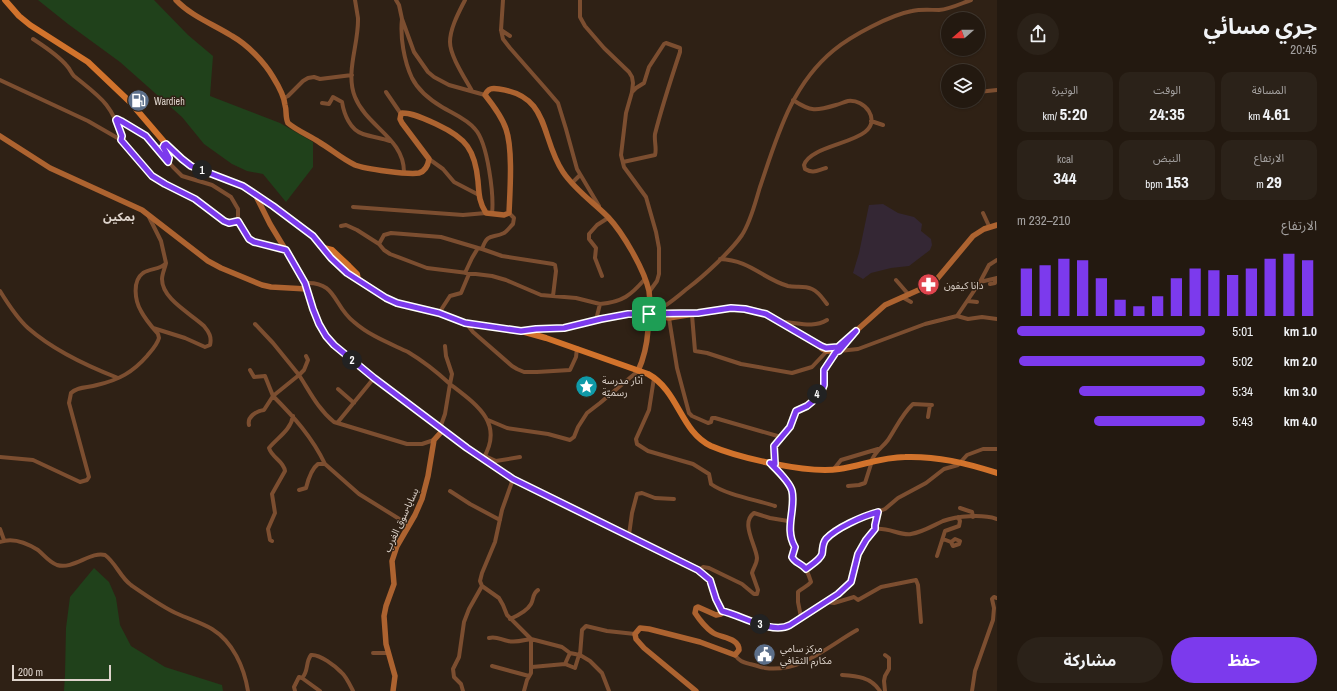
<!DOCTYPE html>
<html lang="ar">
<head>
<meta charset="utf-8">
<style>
	:root { --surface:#231910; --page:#2b2219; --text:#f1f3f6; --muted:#a3a09f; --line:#403830; --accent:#7c3aed }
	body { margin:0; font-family:"Archivo Narrow","Noto Sans Arabic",sans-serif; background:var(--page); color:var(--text); direction:rtl; height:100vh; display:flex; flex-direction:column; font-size:15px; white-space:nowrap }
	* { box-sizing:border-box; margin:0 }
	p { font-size:13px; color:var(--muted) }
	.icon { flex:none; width:22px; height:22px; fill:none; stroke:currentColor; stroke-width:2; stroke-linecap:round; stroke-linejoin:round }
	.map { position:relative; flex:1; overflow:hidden; direction:ltr }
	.panel { display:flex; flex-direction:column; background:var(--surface); width:340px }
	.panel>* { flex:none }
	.needle { width:26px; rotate:250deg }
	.controls { position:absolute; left:941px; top:12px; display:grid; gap:8px }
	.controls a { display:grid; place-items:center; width:44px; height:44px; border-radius:50%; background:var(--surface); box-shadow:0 1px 3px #0004,0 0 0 1px var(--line); font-size:20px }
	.scale { position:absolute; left:12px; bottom:10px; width:99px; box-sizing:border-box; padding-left:4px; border:2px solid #ded4cc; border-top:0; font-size:11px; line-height:14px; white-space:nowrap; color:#ded4cc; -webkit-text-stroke:3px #2f2115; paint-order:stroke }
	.pin { position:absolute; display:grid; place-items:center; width:34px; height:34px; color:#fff; margin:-17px; border-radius:8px; box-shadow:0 2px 6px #0006 }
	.km { position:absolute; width:20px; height:20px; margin:-10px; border-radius:50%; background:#222; color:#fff; font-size:11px; line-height:20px; text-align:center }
	.round { display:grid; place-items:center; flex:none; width:42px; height:42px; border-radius:21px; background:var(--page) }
	.head { display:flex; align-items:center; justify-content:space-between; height:68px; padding:0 20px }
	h1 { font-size:22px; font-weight:700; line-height:30px }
	.metrics { display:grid; grid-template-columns:repeat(3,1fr); gap:6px; height:68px; padding:4px 20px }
	.metrics div { display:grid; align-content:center; border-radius:10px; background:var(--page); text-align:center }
	.metrics b { font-size:17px; font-weight:700 }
	.metrics small { font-size:11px; font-weight:400 }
	.metrics p { font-size:11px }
	.chart { height:112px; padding:8px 20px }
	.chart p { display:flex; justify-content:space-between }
	.chart svg { width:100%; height:72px; margin-top:4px; stroke:var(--accent); stroke-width:6 }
	.primary-button { display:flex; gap:8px; margin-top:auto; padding:8px 20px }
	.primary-button a { flex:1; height:46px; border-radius:24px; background:var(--accent); color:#fff; font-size:16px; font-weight:700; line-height:46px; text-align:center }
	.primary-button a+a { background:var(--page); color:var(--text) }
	ul { padding:0 20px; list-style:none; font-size:13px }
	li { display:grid; grid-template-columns:64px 48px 1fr; align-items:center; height:30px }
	li i { height:10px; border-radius:5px; background:var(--accent) }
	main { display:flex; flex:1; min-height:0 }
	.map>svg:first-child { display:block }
	.education { fill:#342734 }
	.green { fill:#20411b }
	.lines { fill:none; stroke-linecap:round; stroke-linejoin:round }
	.street { stroke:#7c4e30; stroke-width:4 }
	.secondary { stroke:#ad6330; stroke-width:5.5 }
	.primary { stroke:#d2732c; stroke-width:6 }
	.route-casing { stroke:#fff; stroke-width:8 }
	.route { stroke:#7c3aed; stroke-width:5 }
	.labels { text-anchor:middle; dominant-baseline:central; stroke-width:3; stroke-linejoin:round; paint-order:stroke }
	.poi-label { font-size:10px; fill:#ded4cc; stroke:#2f2115; text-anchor:start }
	.street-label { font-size:10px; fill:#ded4cc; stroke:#2f2115 }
	.quarter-label { font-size:12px; font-weight:bold; fill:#ded4cc; stroke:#2f2115 }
</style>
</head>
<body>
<main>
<section class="panel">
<div class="head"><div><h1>جري مسائي</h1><p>20:45</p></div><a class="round"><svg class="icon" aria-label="share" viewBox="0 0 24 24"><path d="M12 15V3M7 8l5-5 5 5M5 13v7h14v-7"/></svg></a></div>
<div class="metrics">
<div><p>المسافة</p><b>4.61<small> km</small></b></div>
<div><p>الوقت</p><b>24:35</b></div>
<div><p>الوتيرة</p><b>5:20<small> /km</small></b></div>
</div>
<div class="metrics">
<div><p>الارتفاع</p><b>29<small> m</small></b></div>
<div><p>النبض</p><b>153<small> bpm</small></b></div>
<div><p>kcal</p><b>344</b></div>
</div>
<div class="chart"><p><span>الارتفاع</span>210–232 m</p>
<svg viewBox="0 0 160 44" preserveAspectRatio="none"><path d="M5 44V15M15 44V13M25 44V9M35 44V10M45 44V21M55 44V34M65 44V38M75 44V32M85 44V21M95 44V15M105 44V16M115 44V19M125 44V15M135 44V9M145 44V6M155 44V10"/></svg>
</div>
<ul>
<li><b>1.0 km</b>5:01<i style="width:100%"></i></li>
<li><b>2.0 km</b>5:02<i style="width:99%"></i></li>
<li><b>3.0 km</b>5:34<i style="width:67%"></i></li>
<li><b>4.0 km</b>5:43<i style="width:59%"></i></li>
</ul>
<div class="primary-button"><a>حفظ</a><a>مشاركة</a></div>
</section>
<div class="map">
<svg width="997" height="691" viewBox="0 0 997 691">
	<rect width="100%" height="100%" fill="#2f2115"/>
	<path class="education" d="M883,204L898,213L914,217L922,224L921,231L931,239L932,245L930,250L909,266L891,268L871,273L863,279L853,273L859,253L869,205Z"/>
	<path class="green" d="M38,0H154L188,35L213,56L210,96L280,123L313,142V167L286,202L263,174L247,171L232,164L204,144L182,117L120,62L68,24Z
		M94,568L109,582L116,598L120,625L131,646L165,667L222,685L223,691H64L65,675L66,628L70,597Z"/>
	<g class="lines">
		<path class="street" d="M355,0C356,6 357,12 358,18C359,44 345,72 355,97C367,127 404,138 404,172
			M396,0L399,5L402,19L414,52L428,72L434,77L449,85L485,95
			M465,0C459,12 450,28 450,42C450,56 465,78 472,91
			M503,0L501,30L503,39L510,48L546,89L558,103L566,129L577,169L599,206
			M580,0V17L585,26L604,48L629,72L632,77L633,83L632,92L626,113L621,155L624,167L646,197L656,232L659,248V274L657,281L649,292
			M402,19C400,37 404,61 412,78C418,90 432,101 442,107C454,114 467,119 475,129C488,143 494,196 492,214
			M501,30L510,36
			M33,39C45,47 58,55 67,66C70,69 71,73 74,76C101,98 111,103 122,137L121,140
			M0,80L88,121L121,140L152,176L165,184L195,199L224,221L229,223L238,221
			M386,92L401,114
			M978,92L997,90
			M284,98L288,96L303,81L308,78L314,77L320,79L352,75
			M793,100C811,112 816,111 836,105C840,104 844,102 848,101C865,99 881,120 865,132C850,144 809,148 804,165L805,169C813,174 818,170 826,168
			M322,103L329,104L333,97L342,102C344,114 350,130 363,134C372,137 381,138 390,141
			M116,120L146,136L173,167L182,176L212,185L231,197L238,209V221L249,239L261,244L286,250
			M871,121L883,125
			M166,144L163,146V147L169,158L168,162
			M429,159L443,169L454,182L479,195
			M623,162L655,155C657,149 654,141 655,134C662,106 671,79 680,52V48L666,43L664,44L649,67L644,83L636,88L632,92
			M572,183L580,175
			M353,207L463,215L486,213
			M983,213L989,226
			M341,226L346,225L357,230L379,244
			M478,248L441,237L391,233L384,235L379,244L384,250L390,254L427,268L492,276L506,280L541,295L576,298L600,304L596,320
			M482,249L502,256L553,264L555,265L556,271L553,296
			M720,259C750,260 763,279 788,286C796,288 803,285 812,289C819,292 823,299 827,304
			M465,273L472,258L478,248L482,249C488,232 492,239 504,233C507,231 510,227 513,224L514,218L509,213
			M602,276L595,258L596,248L589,239V234L597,225L608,218
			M896,280L909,295
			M980,282L989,265L997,260
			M305,283C337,281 333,306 354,322C370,336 389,343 408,352C423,361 437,372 450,384L445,414L440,428
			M990,284L995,283V279
			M0,291C8,304 17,318 28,328C53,350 87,366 118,378
			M902,297L911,302
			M968,301L977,302
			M600,304C623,302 631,295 645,279
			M650,312C663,310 678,296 688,288C704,276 731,251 742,235C751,221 755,203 760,187C777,137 791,85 834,50C851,36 890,15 912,11C921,9 930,10 939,10C950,9 960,4 971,0
			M439,313L450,296L461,293L469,274
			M692,315L695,351L707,353L741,364L792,373L812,367L827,351
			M957,316L980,282L997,278
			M669,318L677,368L689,413L692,416L708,423L711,422L712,418H715L781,437
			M781,322C797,322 812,329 827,320
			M466,323L473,332L512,366L517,369L524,372H537L570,370L576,357L577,348
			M255,324L273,343L299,375L304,370L308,360L306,356
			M153,328L185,338L205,347L210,345C212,337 209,332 204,326C190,313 162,299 162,279C162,274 165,268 166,263
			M445,346L446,356L452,374L450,384C476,404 505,423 483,459
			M839,351L858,349L925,324L957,316L968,319L982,317L997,319
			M250,370L254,377L265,376L273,396L299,375C310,392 318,409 334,422L407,444H422L434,440
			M654,378L649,410L636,439L637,444L648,451L693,464L709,474L711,484C726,495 757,500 775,506
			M338,389L354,403
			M928,417L930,405
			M488,420L507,428L548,434L570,440L574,437L578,427L587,413L600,403L638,371
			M338,422L374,378
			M249,425C247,417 256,411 264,410L273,396C294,417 312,437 325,464
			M485,456L496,461L520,457
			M0,457L33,460L80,482L87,480L89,477L69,403L71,393C78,386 88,388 97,385C119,380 133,372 147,356C152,350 157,345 159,338L158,334C152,327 145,319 141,311C135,301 132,281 143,273C151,268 160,270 166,263L161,241L148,215
			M871,462C875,451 882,448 888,440C896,428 902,414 913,404L932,405
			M771,464L783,477L792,490L790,531L792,542L795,547L792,557C795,562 800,561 803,565C807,569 809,576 811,582C807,587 802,588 798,592V602L801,617
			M775,464L774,445L790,427L796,411L807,406L813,401L814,396L822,390L824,385V370L836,352
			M833,470L841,460L878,449
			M848,486L859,485L865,483L872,461
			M299,490L306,488C308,480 311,469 318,464H325L359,494L409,525
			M450,491L470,504L500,520
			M960,508L972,512L973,517
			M878,512L875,525V529C888,527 901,536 911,534C923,532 932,526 943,521C957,516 982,514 997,519
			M0,529L4,540
			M629,535L632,513L637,494L642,493L655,498L674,499
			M943,539L951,542L953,546L959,544L960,541L955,539L951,542
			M272,541L270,540L268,529L275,513L272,494L285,471C284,461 272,458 269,448C277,438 291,430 293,416
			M0,542C13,537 27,543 38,550C44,555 49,562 57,565C73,570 91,551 105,555C116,563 120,577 131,585C144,594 164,608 178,614C189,619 202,623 212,629C233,642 244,667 248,691
			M937,556L945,531L959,526L960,521L958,517
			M806,569L820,558L822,554L823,543L827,538L840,529L864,517L885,509L898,498L926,483L944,469L958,465L967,455L983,449H997
			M699,570L703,567L709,568L742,584L754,594H757L758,590L752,573C753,568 757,564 757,558C756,545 740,523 754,513L770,518L788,521L790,520
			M482,586L499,598L503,605L507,615L531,639L562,647L570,653L580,655L590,661L602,673L609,691
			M827,602L834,603L854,597L858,600L881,587L916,580L918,585L921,622
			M722,611L773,628H778L786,626L838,594L851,582L858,553L866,540L875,529
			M510,619C517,616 527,611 531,604C534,599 532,594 538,590
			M489,638C497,636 501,640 508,641C516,643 524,640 531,639V673L527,680L524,691
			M373,653H389
			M580,655L582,630L586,626L607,631L635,634
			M735,655C739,661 743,662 750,664C755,665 760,667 765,668C801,673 828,646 857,630
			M885,655L889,658V669L885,676L884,681L885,691
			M565,664L575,668L579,655
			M492,666L529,676
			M532,667L565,664L570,653
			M842,675C857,676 871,677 880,691
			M302,678L320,691
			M295,691L294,687L299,677L302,678C309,671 305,663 311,655C320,654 335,666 341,672C346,676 350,685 353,691
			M463,691L461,684L454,677L453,669L459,657L464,622L469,609L482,586L480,581L482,573L495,542L502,510L513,479
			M972,691L975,671L993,620L994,608L992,599L994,597L997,598"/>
		<path class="secondary" d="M176,0C191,16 213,24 232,36C248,45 264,62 273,77C278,85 284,95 285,105C287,111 285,117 288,123C296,130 310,136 319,142C331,149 342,159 355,165C365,169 409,175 419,173C426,171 428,165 429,159L402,123L400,119L401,114L402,113C414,113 427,120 438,125C466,138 475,150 478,181C479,194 479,202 486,213L504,215L509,213C510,191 513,149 506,129C502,117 493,105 485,95C488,88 492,88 499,89C551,96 540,138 563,172C575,190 593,202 608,217C623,233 644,269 649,291C650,299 650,306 649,314C648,319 649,325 648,330C647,344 644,358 638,371
			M0,136L50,168L142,210L208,261L221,268L262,285L271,287L307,289
			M255,194L270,224L296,267L305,283L319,324L326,336L334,345L374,378L467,448L513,479L699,570C714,581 709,585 716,600C718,604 721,607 722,611L721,614L716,615L698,607L696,608L695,613C699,619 705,627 712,632C719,638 739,637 739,650L735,655L700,642L649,629L640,628L635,634L636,639L644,648L696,691
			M649,314L669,318L731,308L751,310L771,316L821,346L835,348
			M522,331L536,329L563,328L628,314L691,313
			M838,347L885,305L923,288L937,279L973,236L984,229L997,225
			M822,349L827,351H835
			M393,691L395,676L386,644L384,616L386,606L394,584L392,561L397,546L415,515L422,499L428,476L434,440L443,430"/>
		<path class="primary" d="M5,0L19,16L30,25L88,62L130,102L166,144L181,159L202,171L243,186L273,206L313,236L340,267L386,298L397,303L439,313L465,323L521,331L546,338L648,374C679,391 680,431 711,446C739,458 809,474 839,469C861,466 882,457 905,457C937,456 966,463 997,473
			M324,248L332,250L349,266L357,274L358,279"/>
	</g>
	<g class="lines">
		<defs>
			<path id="route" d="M116,120L117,119L121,121L146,136L168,162L169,158L163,147L164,145L166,144L182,159L191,166L243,186L273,206L313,236L331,258L347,273L386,298L397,303L439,313L465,323L521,331L536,329L564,328L601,319L628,314L698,313L731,308L745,309L766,314L821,346L826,348L838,347L856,331L839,351L836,352L824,370V385L822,390L814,396L813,401L807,406L796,411L790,427L774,446L775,464L770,463C776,469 790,482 792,491C796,509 784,529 795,547L792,557C795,563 801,563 806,569C811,565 820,560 822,554C823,549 822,544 826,539C836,528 863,516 878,512L875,525V529L866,540L858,554L851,582L838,594L790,625C772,635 741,615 722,611L716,599L710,580L698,570L513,479L467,448L374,378L334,345L326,336L319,324L313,309L305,283L286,250L254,242L249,239L238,221L229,223L224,221L195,199L165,184L152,176L121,140L122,136Z"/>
		</defs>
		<use href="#route" class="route-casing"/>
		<use href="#route" class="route"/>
	</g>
	<defs>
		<symbol id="fuel-disc" viewBox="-11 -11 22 22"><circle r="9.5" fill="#5c6f8a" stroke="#2f2115"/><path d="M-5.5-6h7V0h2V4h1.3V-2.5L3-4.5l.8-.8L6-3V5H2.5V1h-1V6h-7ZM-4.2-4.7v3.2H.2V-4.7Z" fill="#fff"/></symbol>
		<symbol id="pharmacy-disc" viewBox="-11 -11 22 22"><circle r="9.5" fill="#e0444e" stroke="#2f2115"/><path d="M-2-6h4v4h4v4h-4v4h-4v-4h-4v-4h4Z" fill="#fff"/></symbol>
		<symbol id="sight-disc" viewBox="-11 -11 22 22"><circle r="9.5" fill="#0f9aa8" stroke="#2f2115"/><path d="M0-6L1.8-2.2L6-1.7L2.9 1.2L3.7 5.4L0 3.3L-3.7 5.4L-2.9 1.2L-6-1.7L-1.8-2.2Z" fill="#fff"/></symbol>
		<symbol id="civic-disc" viewBox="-11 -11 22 22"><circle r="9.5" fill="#5c6f8a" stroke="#2f2115"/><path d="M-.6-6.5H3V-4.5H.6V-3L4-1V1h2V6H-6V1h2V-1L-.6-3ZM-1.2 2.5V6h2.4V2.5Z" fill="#fff"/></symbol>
	</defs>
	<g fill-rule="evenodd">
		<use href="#fuel-disc" x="126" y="88" width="25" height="25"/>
		<use href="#pharmacy-disc" x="916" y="272" width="25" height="25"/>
		<use href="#sight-disc" x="574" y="374" width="25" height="25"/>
		<use href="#civic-disc" x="752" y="642" width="25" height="25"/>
	</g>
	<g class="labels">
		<g class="poi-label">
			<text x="154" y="101">Wardieh</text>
			<text x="944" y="285">دانا كيفون</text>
			<text x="602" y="380">آثار مدرسة<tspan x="602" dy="12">رسميّة</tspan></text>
			<text x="780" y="648">مركز سامي<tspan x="780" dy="12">مكارم الثقافي</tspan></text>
		</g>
		<g class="street-label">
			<text transform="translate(401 520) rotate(-65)">بسايا-سوق الغرب</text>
		</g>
		<g class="quarter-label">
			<text x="119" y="217">بمكين</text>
		</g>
	</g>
</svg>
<div class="controls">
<a><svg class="needle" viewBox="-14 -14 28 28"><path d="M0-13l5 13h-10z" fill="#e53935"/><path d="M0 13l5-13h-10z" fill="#a3a09f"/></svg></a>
<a><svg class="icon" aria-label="layers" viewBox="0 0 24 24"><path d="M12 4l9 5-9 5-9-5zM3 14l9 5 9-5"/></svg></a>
</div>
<div class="scale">200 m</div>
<div class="pin" style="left:649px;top:314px;background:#1e9e55"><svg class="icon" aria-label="arrive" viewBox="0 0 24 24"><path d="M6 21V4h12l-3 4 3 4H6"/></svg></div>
<b class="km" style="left:202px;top:170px">1</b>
<b class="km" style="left:352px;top:360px">2</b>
<b class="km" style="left:760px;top:624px">3</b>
<b class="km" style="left:817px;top:394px">4</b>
</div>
</main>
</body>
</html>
